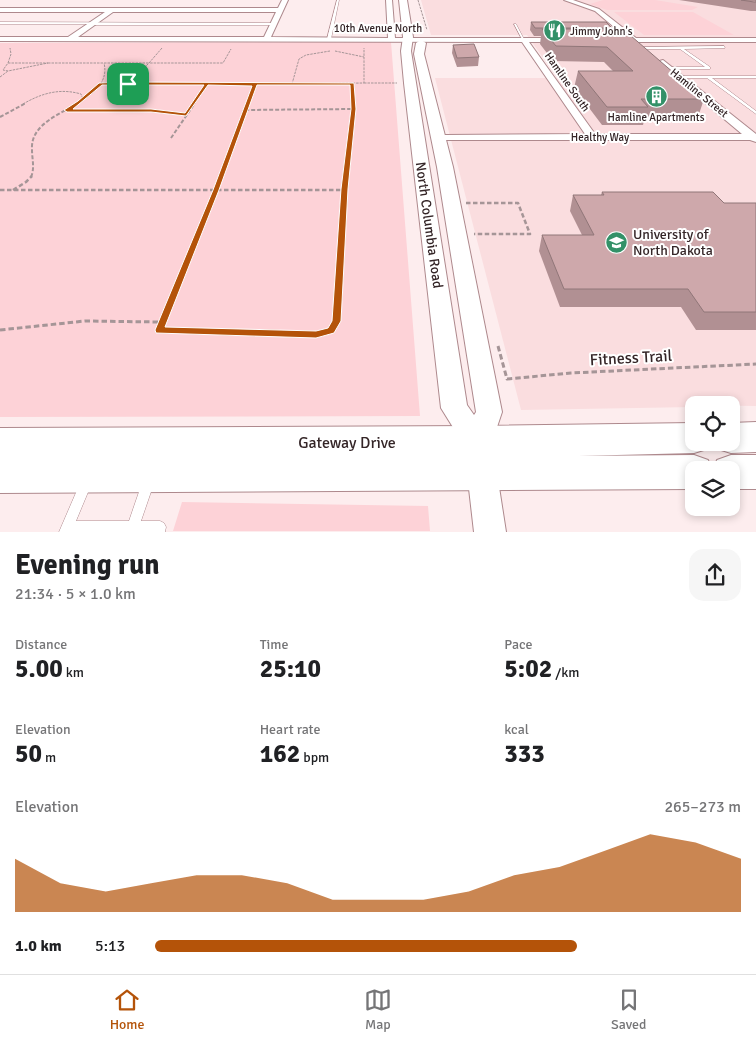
<!DOCTYPE html>
<html lang="en">
<head>
<meta charset="utf-8">
<style>
	:root { --surface:#fff; --page:#f6f6f6; --text:#202124; --muted:#757577; --line:#e0e0e0; --accent:#b45309 }
	body { margin:0; font-family:Signika,sans-serif; background:var(--page); color:var(--text); height:100vh; display:flex; flex-direction:column; font-size:19px; white-space:nowrap }
	* { box-sizing:border-box; margin:0 }
	p { font-size:16px; color:var(--muted) }
	.icon { flex:none; width:28px; height:28px; fill:none; stroke:currentColor; stroke-width:2; stroke-linecap:round; stroke-linejoin:round }
	.map { position:relative; height:532px; overflow:hidden }
	.side { display:flex; flex-direction:column; background:var(--surface); flex:1 }
	.side>* { flex:none }
	.buttons { position:absolute; left:685px; top:396px; display:grid; gap:10px }
	.buttons a { display:grid; place-items:center; width:55px; height:55px; border-radius:10px; background:var(--surface); box-shadow:0 2px 8px #0003; font-size:25px }
	.pin { position:absolute; display:grid; place-items:center; width:42px; height:42px; color:#fff; margin:-21px; border-radius:10px; box-shadow:0 2px 8px #0006 }
	.round { display:grid; place-items:center; flex:none; width:52px; height:52px; border-radius:15px; background:var(--page) }
	.overview { display:flex; align-items:center; justify-content:space-between; height:85px; padding:0 15px }
	h1 { font-size:28px; font-weight:700; line-height:38px }
	.metrics { display:grid; grid-template-columns:repeat(3,1fr); gap:8px; height:85px; padding:5px 15px }
	.metrics div { display:grid; align-content:center }
	.metrics b { font-size:25px; font-weight:700 }
	.metrics small { font-size:14px; font-weight:400 }
	.metrics p { font-size:14px }
	.chart { height:140px; padding:10px 15px }
	.chart p { display:flex; justify-content:space-between }
	.chart svg { width:100%; height:90px; margin-top:5px; fill:var(--accent); opacity:.7 }
	ul { padding:0 15px; list-style:none; font-size:16px }
	li { display:grid; grid-template-columns:80px 60px 1fr; align-items:center; height:38px }
	li i { height:12px; border-radius:6px; background:var(--accent) }
	.tabs { display:flex; justify-content:space-around; align-items:center; height:70px; border-top:1px solid var(--line); background:var(--surface); font-size:14px; color:var(--muted) }
	.tabs a { display:grid; justify-items:center; gap:2px }
	.tabs .current { color:var(--accent) }
	.map>svg:first-child { display:block }
	.built { fill:#fadddf }
	.green { fill:#fdd2d7 }
	.lines { fill:none; stroke-linecap:round; stroke-linejoin:round }
	.lane-casing { stroke:#ae898d; stroke-width:1 }
	.street-casing { stroke:#ae898d; stroke-width:2 }
	.secondary-casing { stroke:#ae898d; stroke-width:2 }
	.highway-casing { stroke:#ae898d; stroke-width:2 }
	.path-far3 { stroke:#a59597; stroke-width:1; stroke-dasharray:2.5 1; stroke-linecap:butt }
	.path-far2 { stroke:#a59597; stroke-width:2; stroke-dasharray:4 2; stroke-linecap:butt }
	.path-far1 { stroke:#a59597; stroke-width:2.5; stroke-dasharray:4.5 2.5; stroke-linecap:butt }
	.path { stroke:#a59597; stroke-width:3; stroke-dasharray:5.5 3; stroke-linecap:butt }
	.lane { fill:#fff; fill-rule:evenodd }
	.street { fill:#fff; fill-rule:evenodd }
	.secondary { fill:#fff; fill-rule:evenodd }
	.highway { fill:#fff; fill-rule:evenodd }
	.wall { fill:#b19093 }
	.building { fill:#cea8ab; stroke:#907678 }
	.route { fill:#b45309; stroke:#fff; fill-rule:evenodd }
	.labels { text-anchor:middle; dominant-baseline:central; stroke-width:4; stroke-linejoin:round; paint-order:stroke }
	.far-street-label { font-size:11px; fill:#342527; stroke:#fff }
	.far-poi-label { font-size:11px; fill:#342527; stroke:#fff; text-anchor:start }
	.street-label { font-size:14px; fill:#342527; stroke:#fff }
	.poi-label { font-size:14px; fill:#342527; stroke:#fff; text-anchor:start }
	.near-street-label { font-size:16px; fill:#342527; stroke:#fff }
</style>
</head>
<body>
<div class="map">
<svg width="756" height="532" viewBox="0 0 756 532">
	<rect width="100%" height="100%" fill="#fdedee"/>
	<path class="built" d="M421,0H756V406L694,405V407L521,410L435,78H557L527,35H431Z"/>
	<path class="green" d="M603,0H655L698,7L692,10H607L590,4Z
		M614,12H693L734,35H644Z
		M391,42L420,416L0,417V43Z
		M182,502L428,506L430,531H173Z"/>
	<g class="lines">
		<defs>
			<path id="lane" d="M337,0H339L331,39L329,40L327,39Z
				M0,22L274,23L276,24L274,25H92L90,24H0Z
				M514,24H516L525,41H523Z
				M724,46L725,48L684,49L710,67V69H666V67H705L680,49H643L641,48L643,47Z
				M678,76H756V78H712L756,111V114L707,78H676V77Z
				M148,478L152,479L154,483L141,521H160L164,523L166,527L165,532H59L81,481L85,480L89,481L91,485L76,521H129L142,483L144,479Z"/>
			<path id="street" d="M282,0H288L271,37L388,38L386,0H392L395,38H564L565,40L561,42H529L595,134H742L656,62L663,60L756,134V142L750,140H441L440,138L441,136L445,135L585,134L522,42L0,41V37H68L105,12H0V8H278ZM113,12H276L264,37H78Z
				M564,0H573L599,9L636,38H756V42H614L610,40L611,38H627L595,11Z"/>
			<path id="secondary" d="M399,0H407L413,37L411,51L467,405L474,415L476,412L437,167L414,54L416,43L421,40L426,43L424,54L453,167L502,412L492,442L506,532H474L464,445L441,408L404,83L401,51L403,37Z"/>
			<path id="highway" d="M756,422V452L731,453L718,449L715,442H731V423Z
				M694,423V442H710L707,449L694,453L578,456L694,455L708,460L712,470H694V489L0,493V428L478,426Z
				M731,455H756V489H731V470H713L717,460Z"/>
		</defs>
		<use href="#lane" class="lane-casing"/>
		<use href="#street" class="street-casing"/>
		<use href="#secondary" class="secondary-casing"/>
		<use href="#highway" class="highway-casing"/>
		<path class="path-far3" d="M418,0L427,30
			M162,48L149,63H223L231,49
			M330,51L306,55L299,59L292,84L364,83V48
			M335,51L364,57
			M8,63L11,54L10,48
			M8,63H48L8,71L3,70Z
			M48,63H149
			M0,77L8,71
			M129,83L149,63
			M364,83H397
			M101,84H292
			M353,84V104
			M23,104C42,93 60,88 81,94L83,99
			M77,104C92,94 109,83 104,63
			M194,104L207,84
			M247,104L255,84"/>
		<path class="path-far2" d="M68,110H151L186,115
			M244,110L247,103
			M0,117L26,103
			M171,138L195,103
			M31,177C35,168 32,159 32,150C30,124 61,114 78,103
			M221,177L244,110L353,109
			M346,177L353,103"/>
		<path class="path-far1" d="M0,190H345
			M13,190L26,182L32,176
			M466,203H518L530,234H474
			M183,269L221,176
			M340,269L346,176"/>
		<path class="path" d="M161,322L184,268
			M0,330L85,321L161,322L159,330L316,334L331,331L336,321L340,268
			M498,346L507,379L571,373L756,364"/>
		<use href="#lane" class="lane"/>
		<use href="#street" class="street"/>
		<use href="#secondary" class="secondary"/>
		<use href="#highway" class="highway"/>
	</g>
	<path class="wall" d="M679,0H756V11H751Z
		M531,22L612,28V29L704,99L698,117H645L643,125H602L574,88L578,71H613L604,62L553,61L540,44L541,36H534L530,30Z
		M453,45L479,57L478,66L457,67L452,53Z
		M602,192L724,203H756V330H696L681,307H560L539,251L542,235H582L570,211L573,195H601Z"/>
	<path class="building" d="M741,0H756V2H754Z
		M531,22H606L612,28H535Z
		M542,29H623L704,99H641L648,107H607L578,71H633L607,47L556,46Z
		M474,44L479,57L457,58L453,45Z
		M602,192H713L724,203H756V312H704L688,289H564L542,235H594L573,195H604Z"/>
	<path class="route" d="M128,82L354,83L356,109L348,189L341,321L334,333L316,338L156,333L155,330L213,190L252,86L208,85L186,116L151,112H67L64,110L78,101L99,83ZM102,85H204L185,113L151,109H73ZM257,85H350L351,109L341,189L332,321L328,328L316,331L165,327L219,190Z"/>
	<defs>
		<symbol id="restaurant-disc" viewBox="-11 -11 22 22"><circle r="9.5" fill="#339168" stroke="#fff"/><path d="M-5-6h1v4h1v-4h1v4h1v-4h1v5L-1.5 .5V6h-2V.5L-5-1ZM5-6V6H3V1.5H1.5Q1.5-4 5-6Z" fill="#fff"/></symbol>
		<symbol id="building-disc" viewBox="-11 -11 22 22"><circle r="9.5" fill="#339168" stroke="#fff"/><path d="M-4-6H4V6H1V3H-1V6H-4ZM-2.5-4.3h1.7v1.8h-1.7ZM.8-4.3h1.7v1.8H.8ZM-2.5-1h1.7V.8h-1.7ZM.8-1h1.7V.8H.8Z" fill="#fff"/></symbol>
		<symbol id="university-disc" viewBox="-11 -11 22 22"><circle r="9.5" fill="#339168" stroke="#fff"/><path d="M0-5L7-2L0 1L-7-2ZM-4 1L0 2.5L4 1V4Q0 6-4 4Z" fill="#fff"/></symbol>
	</defs>
	<g fill-rule="evenodd">
		<use href="#restaurant-disc" x="542" y="18" width="25" height="25"/>
		<use href="#building-disc" x="644" y="84" width="25" height="25"/>
		<use href="#university-disc" x="604" y="230" width="25" height="25"/>
	</g>
	<g class="labels">
		<g class="far-street-label">
			<text x="378" y="28">10th Avenue North</text>
			<text transform="translate(567 82) rotate(55)">Hamline South</text>
			<text transform="translate(699 93) rotate(39)">Hamline Street</text>
			<text x="600" y="137">Healthy Way</text>
		</g>
		<g class="far-poi-label">
			<text x="570" y="31">Jimmy John's</text>
			<text x="656" y="117" text-anchor="middle">Hamline Apartments</text>
		</g>
		<g class="street-label">
			<text transform="translate(429 225) rotate(82)">North Columbia Road</text>
		</g>
		<g class="poi-label">
			<text x="633" y="234">University of<tspan x="633" dy="16">North Dakota</tspan></text>
		</g>
		<g class="near-street-label">
			<text transform="translate(631 358) rotate(-3)">Fitness Trail</text>
			<text x="347" y="443">Gateway Drive</text>
		</g>
	</g>
</svg>
<div class="buttons">
<a><svg class="icon" aria-label="locate" viewBox="0 0 24 24"><circle cx="12" cy="12" r="6"/><path d="M12 2v4M12 18v4M2 12h4M18 12h4"/></svg></a>
<a><svg class="icon" aria-label="layers" viewBox="0 0 24 24"><path d="M12 4l9 5-9 5-9-5zM3 14l9 5 9-5"/></svg></a>
</div>
<div class="pin" style="left:128px;top:84px;background:#1e9e55"><svg class="icon" aria-label="arrive" viewBox="0 0 24 24"><path d="M6 21V4h12l-3 4 3 4H6"/></svg></div>
</div>
<section class="side">
<div class="overview"><div><h1>Evening run</h1><p>21:34 · 5 × 1.0 km</p></div><a class="round"><svg class="icon" aria-label="share" viewBox="0 0 24 24"><path d="M12 15V3M7 8l5-5 5 5M5 13v7h14v-7"/></svg></a></div>
<div class="metrics">
<div><p>Distance</p><b>5.00<small> km</small></b></div>
<div><p>Time</p><b>25:10</b></div>
<div><p>Pace</p><b>5:02<small> /km</small></b></div>
</div>
<div class="metrics">
<div><p>Elevation</p><b>50<small> m</small></b></div>
<div><p>Heart rate</p><b>162<small> bpm</small></b></div>
<div><p>kcal</p><b>333</b></div>
</div>
<div class="chart"><p><span>Elevation</span>265–273 m</p>
<svg viewBox="0 0 160 44" preserveAspectRatio="none"><path d="M0 44V18L10 30L20 34L30 30L40 26L50 26L60 30L70 38L80 38L90 38L100 34L110 26L120 22L130 14L140 6L150 10L160 18V44z"/></svg>
</div>
<ul>
<li><b>1.0 km</b>5:13<i style="width:72%"></i></li>
</ul>
</section>
<nav class="tabs">
<a class="current"><svg class="icon" aria-label="home" viewBox="0 0 24 24"><path d="M3 11l9-7 9 7M6 9v11h12V9"/></svg>Home</a>
<a><svg class="icon" aria-label="map" viewBox="0 0 24 24"><path d="M3 6l6-2 6 2 6-2v14l-6 2-6-2-6 2zM9 4v14M15 6v14"/></svg>Map</a>
<a><svg class="icon" aria-label="saved" viewBox="0 0 24 24"><path d="M7 4h10v16l-5-4-5 4z"/></svg>Saved</a>
</nav>
</body>
</html>
